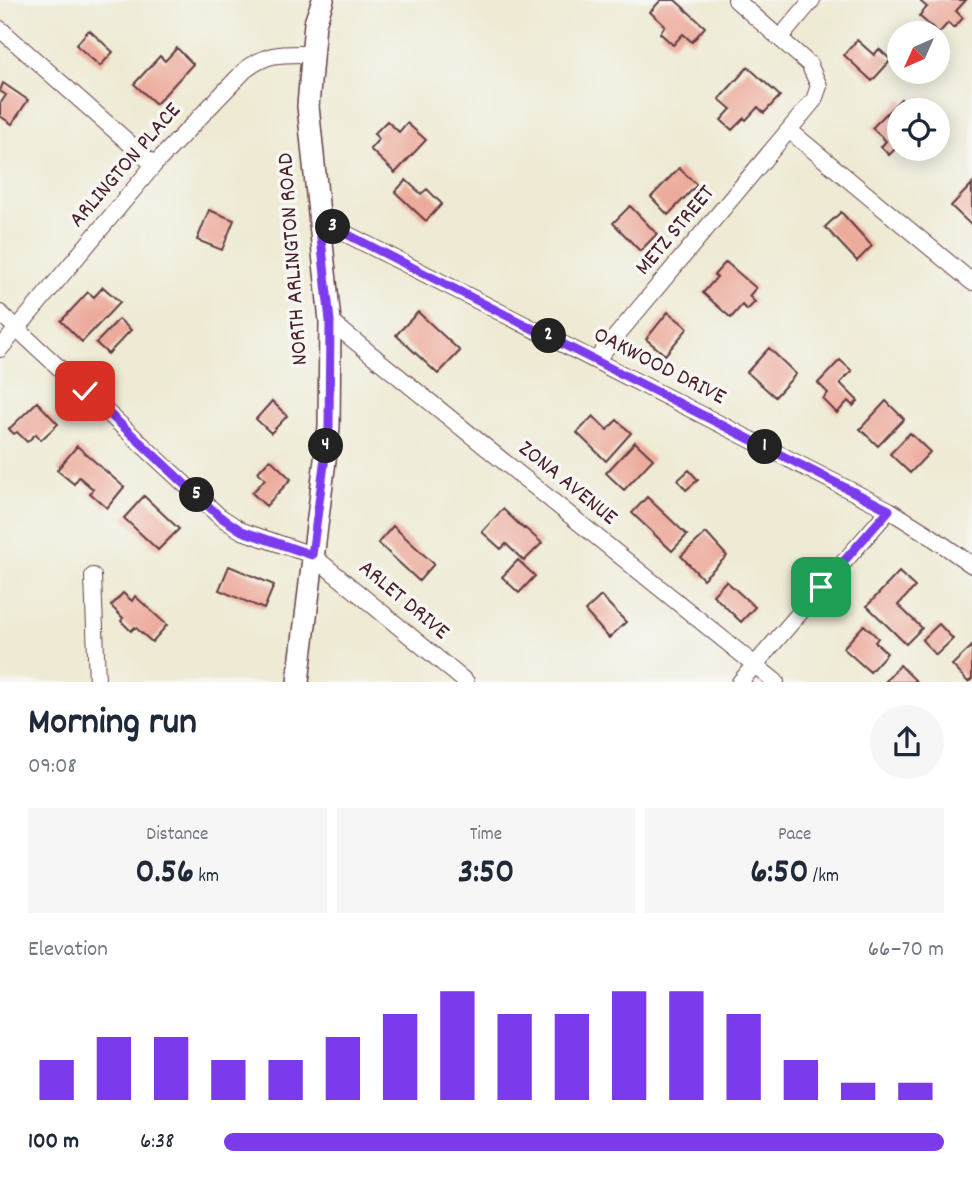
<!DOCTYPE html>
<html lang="en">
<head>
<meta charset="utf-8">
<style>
	:root { --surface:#fff; --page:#f6f6f7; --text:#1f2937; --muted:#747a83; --accent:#7c3aed }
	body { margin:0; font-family:Dekko,sans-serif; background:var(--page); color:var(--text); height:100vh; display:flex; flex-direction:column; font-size:26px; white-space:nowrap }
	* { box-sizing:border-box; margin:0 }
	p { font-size:23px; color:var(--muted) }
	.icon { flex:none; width:38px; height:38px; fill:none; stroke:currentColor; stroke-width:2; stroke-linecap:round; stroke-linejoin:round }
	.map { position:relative; height:682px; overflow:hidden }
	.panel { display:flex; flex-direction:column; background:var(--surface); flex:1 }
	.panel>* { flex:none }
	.needle { width:46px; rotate:225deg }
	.fabs { position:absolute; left:887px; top:21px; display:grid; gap:14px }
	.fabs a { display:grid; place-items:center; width:63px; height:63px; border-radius:50%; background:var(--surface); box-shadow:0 4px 18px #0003; font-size:35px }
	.pin { position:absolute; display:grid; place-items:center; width:60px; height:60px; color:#fff; margin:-30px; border-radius:14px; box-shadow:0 4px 10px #0006 }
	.km { position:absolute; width:35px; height:35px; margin:-18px; border-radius:50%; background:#222; color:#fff; font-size:19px; line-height:35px; text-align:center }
	.round { display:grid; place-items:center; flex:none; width:74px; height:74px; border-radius:37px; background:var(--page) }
	.summary { display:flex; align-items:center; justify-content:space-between; height:119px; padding:0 28px }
	h1 { font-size:38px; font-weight:700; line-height:52px }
	.stats { display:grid; grid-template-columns:repeat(3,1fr); gap:10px; height:119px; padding:7px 28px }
	.stats div { display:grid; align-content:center; border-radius:0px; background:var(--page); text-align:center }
	.stats b { font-size:35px; font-weight:700 }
	.stats small { font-size:19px; font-weight:400 }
	.stats p { font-size:19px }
	.chart { height:196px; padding:14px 28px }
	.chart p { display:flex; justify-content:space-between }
	.chart svg { width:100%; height:126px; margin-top:7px; stroke:var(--accent); stroke-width:6 }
	ul { padding:0 28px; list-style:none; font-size:23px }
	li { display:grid; grid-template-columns:112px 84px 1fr; align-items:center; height:52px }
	li i { height:18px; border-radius:9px; background:var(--accent) }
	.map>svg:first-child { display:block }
	.building { fill:#edab9c }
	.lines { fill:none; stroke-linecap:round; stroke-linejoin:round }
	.minor-casing { stroke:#633d44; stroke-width:18 }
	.major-casing { stroke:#633d44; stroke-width:24 }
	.minor { stroke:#fff; stroke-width:16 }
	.major { stroke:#fff; stroke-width:21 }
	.route-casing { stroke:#fff; stroke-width:14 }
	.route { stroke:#7c3aed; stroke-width:9 }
	.labels { text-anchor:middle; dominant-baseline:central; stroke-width:7; stroke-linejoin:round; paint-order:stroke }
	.street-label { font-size:23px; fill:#4a1f2b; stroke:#f6f6f2 }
</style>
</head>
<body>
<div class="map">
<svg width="972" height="682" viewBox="0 0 972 682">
	<rect width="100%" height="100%" fill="#f6f6f2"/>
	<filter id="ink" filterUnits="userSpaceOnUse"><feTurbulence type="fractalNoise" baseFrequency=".0143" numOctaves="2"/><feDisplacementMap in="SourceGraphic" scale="14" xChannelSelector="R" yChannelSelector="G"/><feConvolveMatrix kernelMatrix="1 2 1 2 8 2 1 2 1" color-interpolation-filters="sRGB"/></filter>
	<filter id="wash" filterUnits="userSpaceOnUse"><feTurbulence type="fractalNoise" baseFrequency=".00686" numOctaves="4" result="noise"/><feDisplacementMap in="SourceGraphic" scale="28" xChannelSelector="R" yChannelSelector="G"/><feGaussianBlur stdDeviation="1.57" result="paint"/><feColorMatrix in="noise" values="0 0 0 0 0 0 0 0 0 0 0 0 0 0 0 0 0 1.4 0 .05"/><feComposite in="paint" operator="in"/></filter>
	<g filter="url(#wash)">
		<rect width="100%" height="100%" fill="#eeead3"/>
		<g id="blocks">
			<path class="building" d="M661,0H675L705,27L692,42L683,34L673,45L660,33L665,26L650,12Z
				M923,0H966L956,11L963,18L954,28L948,23L939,33L919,16L927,7L921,2Z
				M89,30L113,52L100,66L76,45Z
				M857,40L874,55L879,49L891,60L872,81L844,55Z
				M177,48L193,64L156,104L134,84L160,56L165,61Z
				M748,67L780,96L764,113L758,107L746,120L744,118L732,130L721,120L731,109L719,99Z
				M3,83L28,100L12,124L0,116V104L6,95L0,91Z
				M901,99L913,110H900V144L889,155L881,147L886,141L872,128Z
				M387,121L399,132L407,123L426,140L395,173L370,149L379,139L374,134Z
				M679,168L697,185L668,215L651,197Z
				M406,180L421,194L427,189L442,204L426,221L395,192Z
				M972,184V226L951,206Z
				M630,206L657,234L640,251L613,223Z
				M209,210L234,220L222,250L197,240Z
				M841,212L872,246L857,261L825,227Z
				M726,262L756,288L749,296L755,302L747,310L742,305L731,318L703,293L717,277L714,275Z
				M103,287L120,302L82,342L61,321L88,292L94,297Z
				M418,312L460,351L438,374L396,335Z
				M668,312L688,328L665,355L646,339Z
				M119,319L131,330L108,354L96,343Z
				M769,348L796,374L775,397L747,372Z
				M840,360L852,371L840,383L858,401L853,406L848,401L837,413L823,399L828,393L818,383Z
				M272,401L287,416L271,433L256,419Z
				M886,401L904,419L878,446L860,429Z
				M37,402L58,424L41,440L36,434L27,442L17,432L14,434L9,429Z
				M593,416L607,430L617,420L631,433L606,461L577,433Z
				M910,433L930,452L910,473L890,454Z
				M635,442L653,459L624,490L606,473Z
				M77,446L124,487L107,508L90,493L93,489L79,477L74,484L57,470Z
				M270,459L291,479L266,506L252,493L265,479L258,472Z
				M689,470L698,480L686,490L678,480Z
				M144,496L179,529L158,550L124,518Z
				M647,497L687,535L672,551L632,513Z
				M503,509L524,529L525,528L542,543L524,561L506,544L501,549L482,532Z
				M393,526L434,564L419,581L378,543Z
				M706,533L727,556L703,579L681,556Z
				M518,560L535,576L519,593L502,577Z
				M229,566L274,585L264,609L219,590Z
				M899,572L915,587L898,605L922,628L906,644L867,606Z
				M726,581L755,607L741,622L713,595Z
				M123,593L132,601L135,596L167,625L152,642L135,627L131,631L121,621L123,618L111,606Z
				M601,596L626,622L609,638L585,611Z
				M939,624L953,639L936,655L922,640Z
				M864,625L878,638L875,642L887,653L870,672L843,648Z
				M972,646V679L968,682L952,665Z
				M900,665L917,682H885Z"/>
		</g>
	</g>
	<g filter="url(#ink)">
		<use href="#blocks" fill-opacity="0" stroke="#633d44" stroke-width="2"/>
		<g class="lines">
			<defs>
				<path id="minor" d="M0,29L154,165
					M780,38L812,0
					M790,131L972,282
					M319,220L889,510L929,535L972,565
					M0,313L219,516L242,531L312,555L466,682
					M330,321L776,682
					M0,349L154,165L245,70C269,52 282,54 311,54
					M596,360L814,100L819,86L809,64L736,0
					M93,576L97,682
					M740,682L889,510"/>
				<path id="major" d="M298,682L329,427L330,321L308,106L315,23L323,0"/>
			</defs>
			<use href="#minor" class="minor-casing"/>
			<use href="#major" class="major-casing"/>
			<use href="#minor" class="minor"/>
			<use href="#major" class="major"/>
		</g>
	</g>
	<g class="lines" filter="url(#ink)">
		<defs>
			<path id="route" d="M85,391L219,516L242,531L312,555L329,427L330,321L319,220L889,510L821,587"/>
		</defs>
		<use href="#route" class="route-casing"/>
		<use href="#route" class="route"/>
	</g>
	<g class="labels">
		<g class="street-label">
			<text transform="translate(126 166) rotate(-49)">ARLINGTON PLACE</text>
			<text transform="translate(676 231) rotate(-50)">METZ STREET</text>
			<text transform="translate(294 259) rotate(-94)">NORTH ARLINGTON ROAD</text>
			<text transform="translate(659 367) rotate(27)">OAKWOOD DRIVE</text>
			<text transform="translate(567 484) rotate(39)">ZONA AVENUE</text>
			<text transform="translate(403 601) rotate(40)">ARLET DRIVE</text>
		</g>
	</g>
</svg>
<div class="fabs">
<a><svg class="needle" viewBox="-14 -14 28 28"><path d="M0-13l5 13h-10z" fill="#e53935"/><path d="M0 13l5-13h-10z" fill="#747a83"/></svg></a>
<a><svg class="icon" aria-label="locate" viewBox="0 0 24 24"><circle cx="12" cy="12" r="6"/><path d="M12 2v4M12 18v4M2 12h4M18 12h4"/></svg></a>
</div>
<div class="pin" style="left:821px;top:587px;background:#1e9e55"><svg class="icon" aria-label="arrive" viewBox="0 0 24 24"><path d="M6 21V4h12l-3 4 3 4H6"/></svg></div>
<div class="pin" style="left:85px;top:391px;background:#d93025"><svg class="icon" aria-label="check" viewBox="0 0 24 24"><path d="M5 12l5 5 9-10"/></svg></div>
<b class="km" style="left:765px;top:447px">1</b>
<b class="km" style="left:549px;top:336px">2</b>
<b class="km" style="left:333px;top:227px">3</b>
<b class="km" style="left:326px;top:446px">4</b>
<b class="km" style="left:197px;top:495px">5</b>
</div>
<section class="panel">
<div class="summary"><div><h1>Morning run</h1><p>09:08</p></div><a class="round"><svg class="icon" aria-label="share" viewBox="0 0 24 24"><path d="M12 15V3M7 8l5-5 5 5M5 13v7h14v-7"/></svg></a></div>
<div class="stats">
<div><p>Distance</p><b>0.56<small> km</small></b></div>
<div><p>Time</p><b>3:50</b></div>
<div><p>Pace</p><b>6:50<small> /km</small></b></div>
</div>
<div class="chart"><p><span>Elevation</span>66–70 m</p>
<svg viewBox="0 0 160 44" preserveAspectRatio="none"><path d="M5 44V30M15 44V22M25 44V22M35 44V30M45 44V30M55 44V22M65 44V14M75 44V6M85 44V14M95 44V14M105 44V6M115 44V6M125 44V14M135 44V30M145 44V38M155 44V38"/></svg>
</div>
<ul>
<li><b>100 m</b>6:38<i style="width:100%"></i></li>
</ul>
</section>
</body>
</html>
